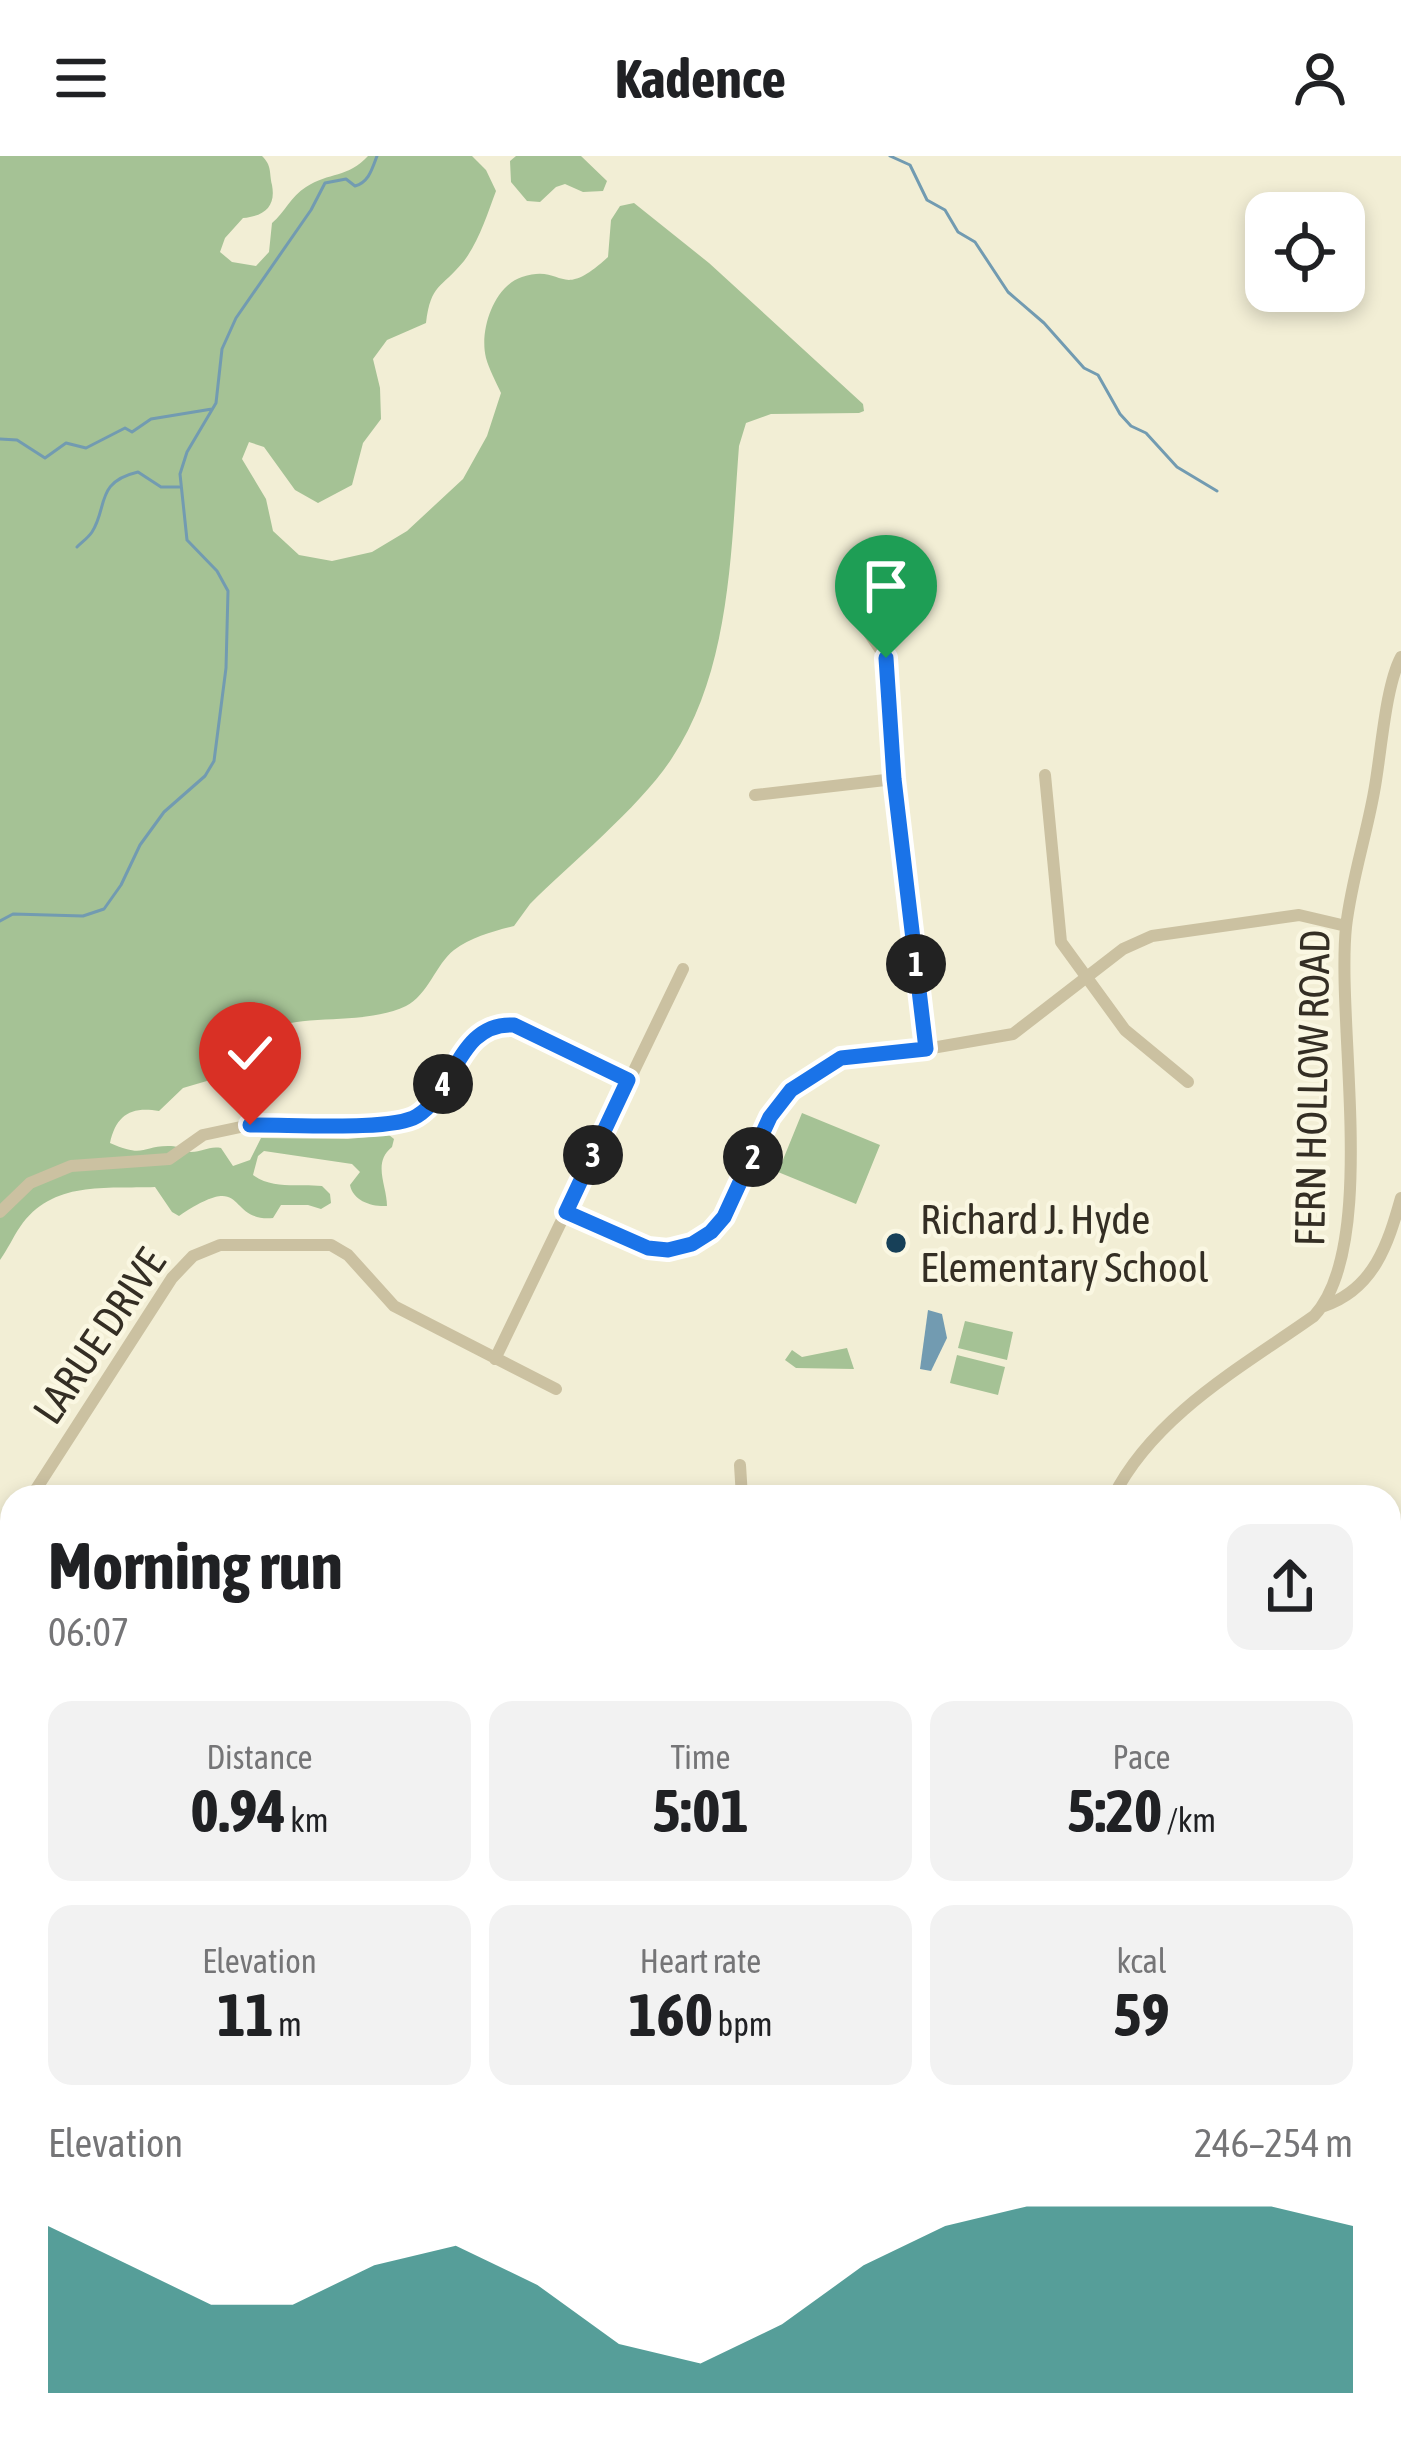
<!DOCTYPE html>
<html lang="en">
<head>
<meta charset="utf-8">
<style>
	:root { --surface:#fff; --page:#f2f2f2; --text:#202124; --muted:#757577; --accent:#0f766e }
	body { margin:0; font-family:"Asap Condensed",sans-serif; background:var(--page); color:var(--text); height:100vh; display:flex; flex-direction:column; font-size:45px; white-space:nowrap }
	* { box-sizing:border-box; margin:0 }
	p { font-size:39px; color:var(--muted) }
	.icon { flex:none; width:66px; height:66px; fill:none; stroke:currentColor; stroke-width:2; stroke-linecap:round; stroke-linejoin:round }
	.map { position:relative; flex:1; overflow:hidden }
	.panel { position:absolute; left:0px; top:1329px; width:1401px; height:975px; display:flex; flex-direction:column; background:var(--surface); border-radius:36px 36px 0 0; box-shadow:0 6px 18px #0003 }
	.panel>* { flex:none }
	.fabs { position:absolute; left:1245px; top:36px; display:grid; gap:24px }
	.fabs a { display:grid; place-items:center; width:120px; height:120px; border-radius:24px; background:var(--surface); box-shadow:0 6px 18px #0003; font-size:60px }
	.pin { position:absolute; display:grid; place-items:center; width:102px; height:102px; color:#fff; margin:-123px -51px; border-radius:50% 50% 50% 0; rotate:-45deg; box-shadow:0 0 12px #0007 }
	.pin .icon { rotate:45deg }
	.km { position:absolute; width:60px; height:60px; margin:-30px; border-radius:50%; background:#222; color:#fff; font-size:33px; line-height:60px; text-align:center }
	.round { display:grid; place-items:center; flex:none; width:126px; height:126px; border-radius:24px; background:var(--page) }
	.head { display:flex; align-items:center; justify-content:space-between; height:204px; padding:0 48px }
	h1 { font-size:66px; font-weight:700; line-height:90px }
	.figures { display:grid; grid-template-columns:repeat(3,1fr); gap:18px; height:204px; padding:12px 48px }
	.figures div { display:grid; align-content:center; border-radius:24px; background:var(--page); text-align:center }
	.figures b { font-size:60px; font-weight:700 }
	.figures small { font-size:33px; font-weight:400 }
	.figures p { font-size:33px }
	.chart { height:336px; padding:24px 48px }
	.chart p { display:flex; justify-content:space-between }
	.chart svg { width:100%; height:216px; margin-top:12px; fill:var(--accent); opacity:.7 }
	header { display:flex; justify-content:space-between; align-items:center; height:156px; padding:0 48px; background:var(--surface); font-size:54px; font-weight:700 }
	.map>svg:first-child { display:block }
	.green { fill:#a5c295 }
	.water { fill:#729bb1 }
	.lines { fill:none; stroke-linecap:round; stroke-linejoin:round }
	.stream { stroke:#729bb1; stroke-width:3 }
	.minor { stroke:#cbc1a1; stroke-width:12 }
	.route-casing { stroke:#fff; stroke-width:24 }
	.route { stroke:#1a73e8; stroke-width:15 }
	.poi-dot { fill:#174058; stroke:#faf7e2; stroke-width:4.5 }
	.labels { text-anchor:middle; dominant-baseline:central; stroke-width:9; stroke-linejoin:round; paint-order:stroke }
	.street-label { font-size:42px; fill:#342e24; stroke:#faf7e2 }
	.poi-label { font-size:42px; fill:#342e24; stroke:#faf7e2; text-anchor:start }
</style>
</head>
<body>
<header><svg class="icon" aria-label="menu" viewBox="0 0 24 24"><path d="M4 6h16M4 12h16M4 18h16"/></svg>Kadence<svg class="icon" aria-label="person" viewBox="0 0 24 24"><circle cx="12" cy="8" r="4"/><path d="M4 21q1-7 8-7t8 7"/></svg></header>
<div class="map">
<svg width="1401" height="2302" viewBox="0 0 1401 2302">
	<rect width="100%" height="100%" fill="#f2eed5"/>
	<path class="green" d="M0,0H262C272,10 269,15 272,29C276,50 265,60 243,62L225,82L220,96L232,106L256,110L269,96L272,67C285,56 291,40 306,31C329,16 348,22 368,0H472L486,14L496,35C487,59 479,85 464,105C441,133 431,127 426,167L387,184L373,203L380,232L381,263L363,287L352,329L318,347L295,334L264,291L249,286L242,303L266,343L273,375L299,399L332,405L372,396L407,375L463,323L487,280L501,237C496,226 489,213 486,202C479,174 494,130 522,121C565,107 558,147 608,101L611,64L620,50L634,47L709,107L863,248L864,255L859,257L771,258L746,267L739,290C731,392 731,514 672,602C642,649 571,707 530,748L514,770C494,775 471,781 454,794C436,808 428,839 406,850C345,879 253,838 217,922L183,932L159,955C131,950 116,959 110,987C146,1003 141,989 171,990C178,990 184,995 191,996C203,996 208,990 221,992L233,1010L250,1004L261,982L348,983L389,979L394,983L392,991C372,1007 387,1029 387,1050C372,1051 353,1045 350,1029L360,1016L352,1008L264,995L258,1000L253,1019C274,1034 298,1027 322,1030L330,1038L331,1047L321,1053L308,1049H281L273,1062C224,1066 250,1012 179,1060L172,1056L155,1031C106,1033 52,1024 20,1071C13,1081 8,1093 0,1104Z
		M516,0H581L607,25L603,35L583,36L565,28L556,31L540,46L527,45L511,26L510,5Z
		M802,957L880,989L856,1048L778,1016Z
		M965,1165L1013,1176L1007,1204L958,1192Z
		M847,1192L854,1213L796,1212L785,1204L792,1194L802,1201Z
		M957,1199L1005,1211L998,1239L950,1227Z
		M0,2019L12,2020V2292H368L377,2302H0Z"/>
	<path class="water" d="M928,1154L942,1158L947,1182L931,1215L920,1213Z"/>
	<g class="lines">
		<path class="stream" d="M890,0L910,9L927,44L945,54L958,76L975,86L1008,136L1044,167L1084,212L1098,219L1120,258L1131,270L1146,277L1177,311L1217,335
			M0,283L17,284L45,302L66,287L86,292L125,272L132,276L151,263L212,253
			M77,391C82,386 88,382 92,376C108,351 95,326 138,316L161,331H179
			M0,765L13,758L83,760L104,753L121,729L140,689L164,656L205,620L214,605L226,512L228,435L217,415L187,384L180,318L187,296L216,247L222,193L236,162L311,54L325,27L346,23L355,30C369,26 372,13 377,0"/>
		<path class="minor" d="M869,477L886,502L894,623L926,893
			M1045,619L1061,786L1125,874L1188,926
			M755,639L894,623
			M0,1056L30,1027L71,1010L169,1003L203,979L250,969L404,965L430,947L475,882L504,869L526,873L628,924
			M566,1056C615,1079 672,1118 718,1069L770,961L791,934L841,902L926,893L1013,878L1123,793L1152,780L1299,759L1346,770
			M1324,1150C1374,1133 1388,1088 1401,1042
			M495,1203L683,813
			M740,1309L742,1341
			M31,1341L172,1122L193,1100L220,1089H331L348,1099L394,1150L556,1233
			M1113,1341C1154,1259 1242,1211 1314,1160C1379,1090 1336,868 1346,771C1351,726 1366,681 1374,636C1381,600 1385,531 1401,501
			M0,1391L12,1372
			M1389,1475L1401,1474
			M0,1580L12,1594
			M1389,1814L1401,1815
			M0,1903L12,1893
			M0,2019L12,2020
			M368,2292L377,2302
			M1045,2292L1049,2302"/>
	</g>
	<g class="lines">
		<defs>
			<path id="route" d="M250,969C286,968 391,976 417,960C456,936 457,866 514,869L628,924L566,1056L648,1092L668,1094L692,1088L711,1076L724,1061L770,961L791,934L841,902L926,893L894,623L886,502"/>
		</defs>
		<use href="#route" class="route-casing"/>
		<use href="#route" class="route"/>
	</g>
	<circle class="poi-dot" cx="896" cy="1087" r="12"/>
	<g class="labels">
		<g class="street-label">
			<text transform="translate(1312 932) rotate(-89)">FERN HOLLOW ROAD</text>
			<text transform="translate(99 1180) rotate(-56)">LARUE DRIVE</text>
		</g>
		<g class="poi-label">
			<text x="920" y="1063">Richard J. Hyde<tspan x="920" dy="48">Elementary School</tspan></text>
		</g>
	</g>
</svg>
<div class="fabs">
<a><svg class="icon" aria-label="locate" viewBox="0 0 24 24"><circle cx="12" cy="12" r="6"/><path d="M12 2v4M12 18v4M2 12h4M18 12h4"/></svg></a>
</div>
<div class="pin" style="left:886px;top:502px;background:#1e9e55"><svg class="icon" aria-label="arrive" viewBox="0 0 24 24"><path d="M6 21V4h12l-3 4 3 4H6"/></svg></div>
<div class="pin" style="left:250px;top:969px;background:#d93025"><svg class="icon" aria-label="check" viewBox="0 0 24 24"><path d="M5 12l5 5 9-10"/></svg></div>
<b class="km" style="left:916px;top:808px">1</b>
<b class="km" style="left:753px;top:1001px">2</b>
<b class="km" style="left:593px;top:999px">3</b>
<b class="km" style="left:443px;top:928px">4</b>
<section class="panel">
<div class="head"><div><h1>Morning run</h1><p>06:07</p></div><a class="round"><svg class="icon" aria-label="share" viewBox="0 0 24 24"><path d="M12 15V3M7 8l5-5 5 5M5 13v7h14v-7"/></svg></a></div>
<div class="figures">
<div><p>Distance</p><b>0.94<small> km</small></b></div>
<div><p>Time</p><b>5:01</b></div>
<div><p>Pace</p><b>5:20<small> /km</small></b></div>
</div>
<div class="figures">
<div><p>Elevation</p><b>11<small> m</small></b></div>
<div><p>Heart rate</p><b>160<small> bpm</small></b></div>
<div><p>kcal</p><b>59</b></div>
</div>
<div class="chart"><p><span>Elevation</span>246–254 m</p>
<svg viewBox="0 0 160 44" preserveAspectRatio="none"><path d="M0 44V10L10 18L20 26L30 26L40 18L50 14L60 22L70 34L80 38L90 30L100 18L110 10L120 6L130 6L140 6L150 6L160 10V44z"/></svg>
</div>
</section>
</div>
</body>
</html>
